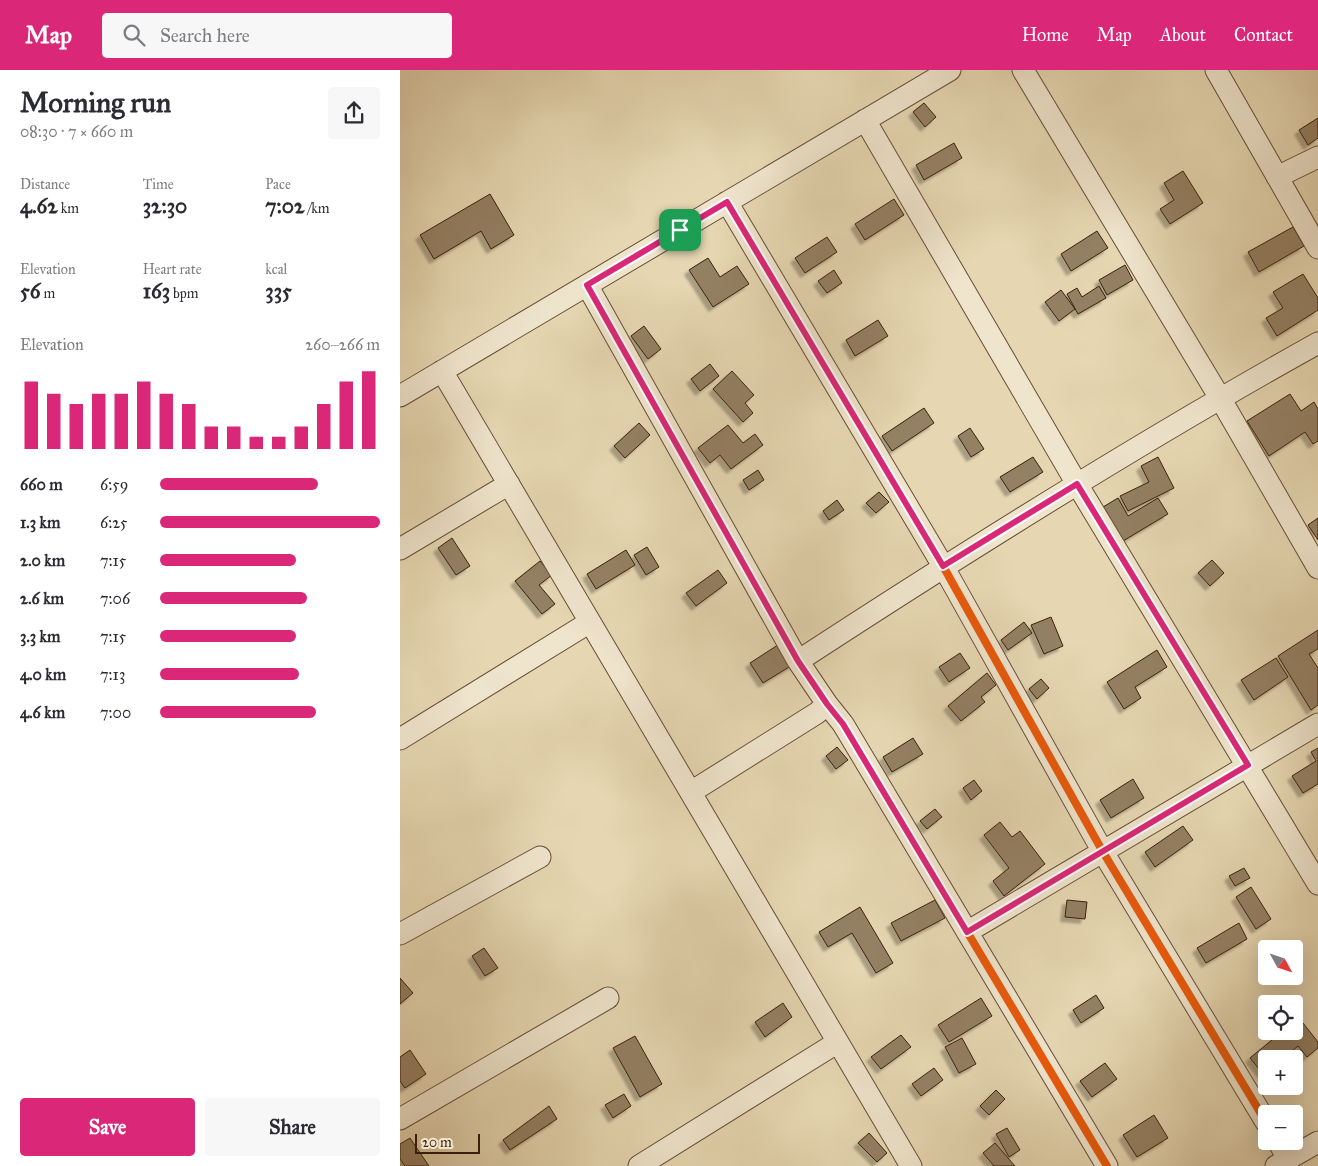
<!DOCTYPE html>
<html lang="en">
<head>
<meta charset="utf-8">
<style>
	:root { --surface:#fff; --page:#f7f7f7; --text:#2b2b33; --muted:#7c7c81; --accent:#db2777 }
	body { margin:0; font-family:"IM FELL Great Primer",serif; background:var(--page); color:var(--text); height:100vh; display:flex; flex-direction:column; font-size:19px; white-space:nowrap }
	* { box-sizing:border-box; margin:0 }
	p { font-size:16px; color:var(--muted) }
	.icon { flex:none; width:28px; height:28px; fill:none; stroke:currentColor; stroke-width:2; stroke-linecap:round; stroke-linejoin:round }
	.map { position:relative; flex:1; overflow:hidden }
	.panel { display:flex; flex-direction:column; background:var(--surface); width:400px }
	.panel>* { flex:none }
	.needle { width:32px; rotate:130deg }
	.tools { position:absolute; left:858px; top:870px; display:grid; gap:10px }
	.tools a { display:grid; place-items:center; width:45px; height:45px; border-radius:5px; background:var(--surface); box-shadow:0 5px 20px #0002; font-size:25px }
	.scale { position:absolute; left:15px; bottom:12px; width:65px; box-sizing:border-box; padding-left:5px; border:2px solid #3b210d; border-top:0; font-size:14px; line-height:18px; white-space:nowrap; color:#3b210d; -webkit-text-stroke:4px #efe5cd; paint-order:stroke }
	.pin { position:absolute; display:grid; place-items:center; width:42px; height:42px; color:#fff; margin:-21px; border-radius:10px; box-shadow:0 2px 8px #0006 }
	.round { display:grid; place-items:center; flex:none; width:52px; height:52px; border-radius:5px; background:var(--page) }
	.summary { display:flex; align-items:center; justify-content:space-between; height:85px; padding:0 20px }
	h1 { font-size:28px; font-weight:700; line-height:38px }
	.figures { display:grid; grid-template-columns:repeat(3,1fr); gap:8px; height:85px; padding:5px 20px }
	.figures div { display:grid; align-content:center }
	.figures b { font-size:21px; font-weight:700 }
	.figures small { font-size:14px; font-weight:400 }
	.figures p { font-size:14px }
	.chart { height:140px; padding:10px 20px }
	.chart p { display:flex; justify-content:space-between }
	.chart svg { width:100%; height:90px; margin-top:5px; stroke:var(--accent); stroke-width:6 }
	.action { display:flex; gap:10px; margin-top:auto; padding:10px 20px }
	.action a { flex:1; height:58px; border-radius:5px; background:var(--accent); color:#fff; font-size:20px; font-weight:700; line-height:58px; text-align:center }
	.action a+a { background:var(--page); color:var(--text) }
	ul { padding:0 20px; list-style:none; font-size:16px }
	li { display:grid; grid-template-columns:80px 60px 1fr; align-items:center; height:38px }
	li i { height:12px; border-radius:6px; background:var(--accent) }
	header { display:flex; align-items:center; gap:30px; box-sizing:border-box; height:70px; padding:0 25px; background:var(--accent); color:#fff }
	header strong { font-size:24px }
	nav { display:flex; gap:28px; margin-inline-start:auto; font-size:18px }
	.search { width:350px; height:45px; background:var(--page); display:flex; align-items:center; gap:12px; box-sizing:border-box; padding:0 18px; border-radius:5px; color:var(--muted); font-size:19px }
	main { display:flex; flex:1; min-height:0 }
	.map>svg:first-child { display:block }
	.building { fill:#948063; stroke:#3b210d; filter:url(#shadow) }
	.lines { fill:none; stroke-linecap:round; stroke-linejoin:round }
	.street-casing { stroke:#664e36; stroke-width:23 }
	.street { stroke:#efe5cd; stroke-width:21 }
	.cycleway-casing { stroke:#efe5cd; stroke-width:11 }
	.cycleway { stroke:#e8590c; stroke-width:8 }
	.route-casing { stroke:#fff; stroke-width:10 }
	.route { stroke:#db2777; stroke-width:6 }
</style>
</head>
<body>
<header>
<strong>Map</strong>
<div class="search"><svg class="icon" aria-label="search" viewBox="0 0 24 24"><circle cx="10" cy="10" r="6"/><path d="M15 15l6 6"/></svg>Search here</div>
<nav><a>Home</a><a>Map</a><a>About</a><a>Contact</a></nav>
</header>
<main>
<section class="panel">
<div class="summary"><div><h1>Morning run</h1><p>08:30 · 7 × 660 m</p></div><a class="round"><svg class="icon" aria-label="share" viewBox="0 0 24 24"><path d="M12 15V3M7 8l5-5 5 5M5 13v7h14v-7"/></svg></a></div>
<div class="figures">
<div><p>Distance</p><b>4.62<small> km</small></b></div>
<div><p>Time</p><b>32:30</b></div>
<div><p>Pace</p><b>7:02<small> /km</small></b></div>
</div>
<div class="figures">
<div><p>Elevation</p><b>56<small> m</small></b></div>
<div><p>Heart rate</p><b>163<small> bpm</small></b></div>
<div><p>kcal</p><b>335</b></div>
</div>
<div class="chart"><p><span>Elevation</span>260–266 m</p>
<svg viewBox="0 0 160 44" preserveAspectRatio="none"><path d="M5 44V11M15 44V17M25 44V22M35 44V17M45 44V17M55 44V11M65 44V17M75 44V22M85 44V33M95 44V33M105 44V38M115 44V38M125 44V33M135 44V22M145 44V11M155 44V6"/></svg>
</div>
<ul>
<li><b>660 m</b>6:59<i style="width:72%"></i></li>
<li><b>1.3 km</b>6:25<i style="width:100%"></i></li>
<li><b>2.0 km</b>7:15<i style="width:62%"></i></li>
<li><b>2.6 km</b>7:06<i style="width:67%"></i></li>
<li><b>3.3 km</b>7:15<i style="width:62%"></i></li>
<li><b>4.0 km</b>7:13<i style="width:63%"></i></li>
<li><b>4.6 km</b>7:00<i style="width:71%"></i></li>
</ul>
<div class="action"><a>Save</a><a>Share</a></div>
</section>
<div class="map">
<svg width="918" height="1096" viewBox="0 0 918 1096">
	<defs>
		<filter id="shadow"><feDropShadow dx="-4.5" dy="4.5" stdDeviation="1" flood-color="#0004"/></filter>
	</defs>
	<rect width="100%" height="100%" fill="#e6d7b2"/>
	<filter id="stains"><feTurbulence type="fractalNoise" baseFrequency=".004" numOctaves="4"/><feColorMatrix values="0 0 0 0 .2 0 0 0 0 .09 0 0 0 0 .02 0 0 0 .5 -.17"/></filter>
	<radialGradient id="worn" r=".72"><stop offset=".6" stop-color="#630" stop-opacity="0"/><stop offset="1" stop-color="#630" stop-opacity=".3"/></radialGradient>
	<path class="building" d="M524,33L536,47L525,57L513,42Z
		M918,48V68L908,75L899,60Z
		M554,73L562,88L524,110L516,95Z
		M783,101L803,133L770,154L760,139L774,130L764,113Z
		M90,124L114,165L91,179L81,161L34,189L20,165Z
		M494,129L504,145L465,170L455,154Z
		M893,157L904,176L859,202L848,182Z
		M697,161L708,178L671,201L661,184Z
		M427,167L437,182L405,203L395,188Z
		M308,188L320,207L337,196L349,214L313,237L289,200Z
		M725,195L733,210L707,225L699,210Z
		M434,200L442,213L427,223L418,211Z
		M903,204L918,228V240L877,266L866,248L883,238L873,222Z
		M699,216L706,228L678,244L667,224L677,218L682,227Z
		M661,220L675,239L659,251L645,232Z
		M478,250L488,266L455,286L446,270Z
		M244,256L261,279L248,289L231,266Z
		M310,294L319,306L300,321L291,309Z
		M332,301L354,325L345,333L353,343L343,352L313,319Z
		M890,324L901,341L914,332L918,339V371L913,374L905,362L869,386L847,351Z
		M524,338L534,353L492,381L482,366Z
		M239,353L250,365L225,388L214,376Z
		M328,355L343,373L355,364L363,375L331,399L320,385L310,393L298,378Z
		M570,358L584,379L571,387L558,366Z
		M633,387L643,402L610,422L600,407Z
		M758,387L774,418L728,441L720,426L749,412L741,396Z
		M358,400L364,410L349,420L343,410Z
		M479,422L489,432L476,443L466,433Z
		M718,428L728,446L758,428L768,444L723,471L703,437Z
		M437,430L444,440L429,450L423,441Z
		M918,448V470L908,455Z
		M52,468L70,496L56,505L38,478Z
		M247,477L259,497L246,505L234,485Z
		M226,480L235,495L196,519L187,504Z
		M812,490L824,503L810,516L798,503Z
		M140,491L152,505L139,515L155,534L142,544L115,511Z
		M318,500L327,513L296,536L286,523Z
		M651,547L663,576L644,584L631,555Z
		M624,552L632,563L608,580L601,570Z
		M918,560V579L909,584L918,598V635L911,640L878,586Z
		M381,573L394,594L363,613L350,593Z
		M757,580L767,597L735,617L741,628L724,639L707,612Z
		M560,583L570,598L549,612L539,597Z
		M876,588L888,607L854,630L841,610Z
		M587,603L596,615L581,627L585,632L561,651L548,636Z
		M641,609L649,618L637,629L629,619Z
		M513,668L523,684L492,702L483,687Z
		M437,677L448,690L436,699L426,686Z
		M918,678V714L903,723L892,706L916,691L911,682Z
		M733,709L744,728L711,748L700,730Z
		M574,710L582,721L571,730L563,718Z
		M535,739L542,747L527,759L520,751Z
		M600,752L612,767L620,761L645,794L604,826L593,811L609,798L584,765Z
		M783,756L793,770L755,797L745,782Z
		M844,798L850,808L835,816L829,806Z
		M851,817L871,849L856,859L836,827Z
		M535,830L545,848L501,871L491,853Z
		M667,830L687,832L685,849L665,847Z
		M460,837L493,893L476,903L452,863L428,877L419,862Z
		M839,853L847,869L806,893L797,878Z
		M84,878L98,898L85,906L72,886Z
		M0,908L13,923L0,934Z
		M696,925L704,938L681,953L673,940Z
		M581,928L592,946L549,972L538,955Z
		M383,933L392,947L365,967L355,952Z
		M899,948L918,972V978L907,987L898,976L882,989H866V1002L863,1004L850,988L883,961H894V953Z
		M501,965L511,977L481,999L471,987Z
		M235,966L262,1014L240,1027L213,978Z
		M562,968L576,994L559,1003L545,977Z
		M10,980L26,1004L5,1018L0,1011V987Z
		M705,993L717,1009L692,1027L680,1011Z
		M534,998L543,1010L521,1026L512,1014Z
		M596,1020L605,1029L589,1045L580,1036Z
		M224,1024L231,1036L213,1048L205,1035Z
		M149,1036L157,1049L110,1080L103,1070Z
		M754,1045L768,1068L737,1087L723,1065Z
		M607,1058L620,1080L609,1087L596,1064Z
		M469,1063L487,1083L477,1092L458,1073Z
		M10,1068L29,1096H5L0,1089V1074Z
		M595,1073L615,1096H594L583,1083Z"/>
	<g class="lines">
		<defs>
			<path id="street" d="M623,0L820,328L918,498
				M816,0L918,178
				M465,50L677,414L918,814
				M877,107L918,87
				M327,132L543,496L703,782L866,1052
				M187,215L398,591L427,634L443,654L707,1096
				M42,301L511,1096
				M0,326L550,0
				M0,479L109,414
				M398,591C568,480 740,372 918,273
				M0,669L190,552
				M291,722L417,643L427,634
				M567,862L918,654
				M0,864L140,787
				M0,1049L208,928
				M878,1071L888,1089
				M239,1096L438,972
				M876,1096L918,1072"/>
		</defs>
		<use href="#street" class="street-casing"/>
		<use href="#street" class="street"/>
		<defs>
			<path id="cycleway" d="M327,132L543,496L703,782L866,1052
				M187,215L398,591L427,634L443,654L707,1096"/>
		</defs>
		<use href="#cycleway" class="cycleway-casing"/>
		<use href="#cycleway" class="cycleway"/>
	</g>
	<g class="lines">
		<defs>
			<path id="route" d="M327,132L543,496L677,414L848,695L567,862L443,654L427,634L398,591L187,215Z"/>
		</defs>
		<use href="#route" class="route-casing"/>
		<use href="#route" class="route"/>
	</g>
	<rect width="100%" height="100%" filter="url(#stains)"/>
	<rect width="100%" height="100%" fill="url(#worn)"/>
</svg>
<div class="tools">
<a><svg class="needle" viewBox="-14 -14 28 28"><path d="M0-13l5 13h-10z" fill="#e53935"/><path d="M0 13l5-13h-10z" fill="#7c7c81"/></svg></a>
<a><svg class="icon" aria-label="locate" viewBox="0 0 24 24"><circle cx="12" cy="12" r="6"/><path d="M12 2v4M12 18v4M2 12h4M18 12h4"/></svg></a>
<a>+</a>
<a>−</a>
</div>
<div class="scale">20 m</div>
<div class="pin" style="left:280px;top:160px;background:#1e9e55"><svg class="icon" aria-label="arrive" viewBox="0 0 24 24"><path d="M6 21V4h12l-3 4 3 4H6"/></svg></div>
</div>
</main>
</body>
</html>
